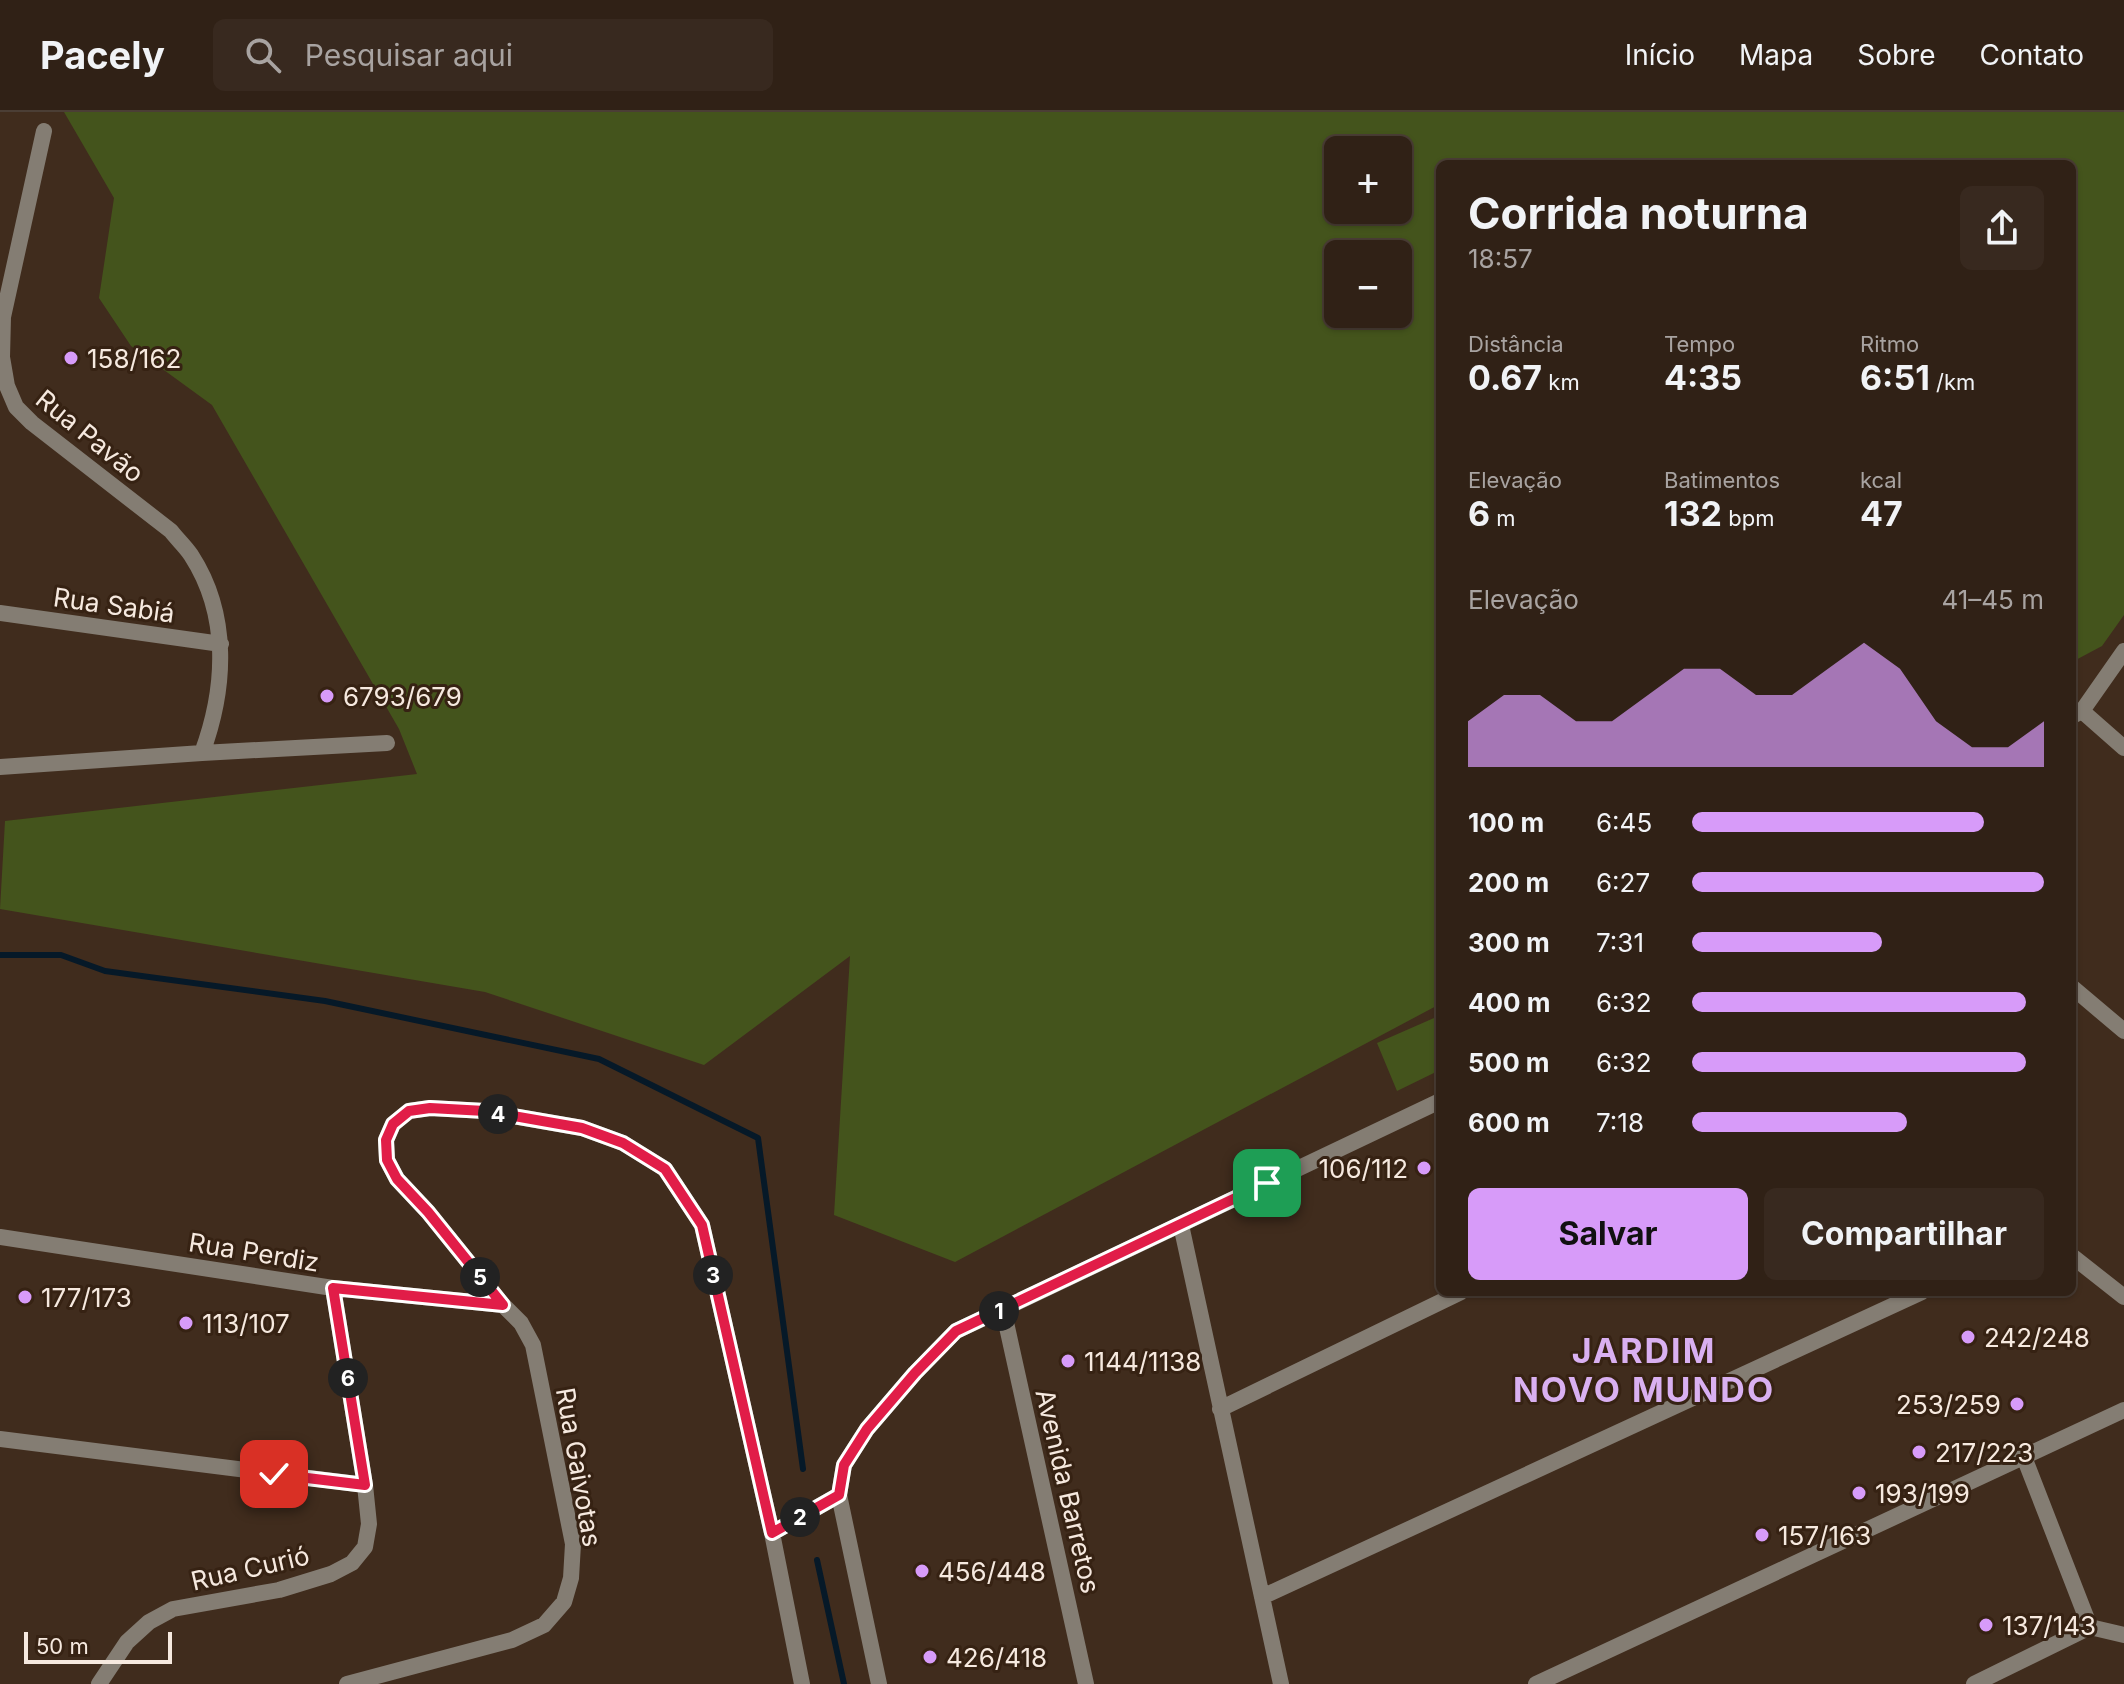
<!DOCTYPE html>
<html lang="pt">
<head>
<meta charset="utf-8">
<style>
	:root { --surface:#302116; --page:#38291f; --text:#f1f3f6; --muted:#a8a3a1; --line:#4b3e35; --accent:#d79bf9 }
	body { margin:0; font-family:Inter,sans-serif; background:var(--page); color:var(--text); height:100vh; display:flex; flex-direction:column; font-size:30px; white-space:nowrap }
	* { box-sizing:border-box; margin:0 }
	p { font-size:26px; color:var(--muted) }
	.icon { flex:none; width:44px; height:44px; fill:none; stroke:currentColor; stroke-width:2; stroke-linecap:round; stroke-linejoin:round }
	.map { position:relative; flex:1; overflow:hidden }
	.details { position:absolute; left:1436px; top:48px; width:640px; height:1136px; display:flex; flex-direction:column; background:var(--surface); border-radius:12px; box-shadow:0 2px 6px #0004,0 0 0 2px var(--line) }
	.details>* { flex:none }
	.fabs { position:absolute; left:1324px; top:24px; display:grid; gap:16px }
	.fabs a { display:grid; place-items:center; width:88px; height:88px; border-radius:12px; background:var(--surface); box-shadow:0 2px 6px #0004,0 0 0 2px var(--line); font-size:40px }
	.scale { position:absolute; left:24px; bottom:20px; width:148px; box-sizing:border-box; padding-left:8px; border:4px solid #f6e9df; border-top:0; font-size:22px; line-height:28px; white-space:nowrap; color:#f6e9df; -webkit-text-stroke:6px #362213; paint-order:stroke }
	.pin { position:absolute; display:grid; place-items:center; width:68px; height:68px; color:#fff; margin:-34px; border-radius:16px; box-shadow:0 4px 12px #0006 }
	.km { position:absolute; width:40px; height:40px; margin:-20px; border-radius:50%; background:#222; color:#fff; font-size:22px; line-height:40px; text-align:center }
	.round { display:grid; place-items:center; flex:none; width:84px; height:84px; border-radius:12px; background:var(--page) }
	.head { display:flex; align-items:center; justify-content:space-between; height:136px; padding:0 32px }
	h1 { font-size:44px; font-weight:700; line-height:60px }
	.figures { display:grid; grid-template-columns:repeat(3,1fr); gap:12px; height:136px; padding:8px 32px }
	.figures div { display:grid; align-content:center }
	.figures b { font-size:34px; font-weight:700 }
	.figures small { font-size:22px; font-weight:400 }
	.figures p { font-size:22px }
	.chart { height:224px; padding:16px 32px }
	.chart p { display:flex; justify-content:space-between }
	.chart svg { width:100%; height:144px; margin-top:8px; fill:var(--accent); opacity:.7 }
	.primary-button { display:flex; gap:16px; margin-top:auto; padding:16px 32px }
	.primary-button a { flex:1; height:92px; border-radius:12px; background:var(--accent); color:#111; font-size:32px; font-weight:700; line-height:92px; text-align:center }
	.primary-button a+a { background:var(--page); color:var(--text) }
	ul { padding:0 32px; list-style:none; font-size:26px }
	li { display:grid; grid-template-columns:128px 96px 1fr; align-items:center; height:60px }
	li i { height:20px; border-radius:10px; background:var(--accent) }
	header { display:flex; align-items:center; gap:48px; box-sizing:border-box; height:112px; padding:0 40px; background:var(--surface); border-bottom:2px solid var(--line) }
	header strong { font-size:38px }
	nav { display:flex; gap:44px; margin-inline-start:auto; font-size:28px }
	.search { width:560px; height:72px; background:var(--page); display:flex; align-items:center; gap:20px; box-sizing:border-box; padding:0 28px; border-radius:12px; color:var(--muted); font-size:30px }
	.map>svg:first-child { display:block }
	.green { fill:#44541c; fill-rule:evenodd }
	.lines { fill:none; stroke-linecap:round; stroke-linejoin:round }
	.stream { stroke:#061928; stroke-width:6 }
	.minor { stroke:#847d73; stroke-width:16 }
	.tertiary { stroke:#847d73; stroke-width:16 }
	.route-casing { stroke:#fff; stroke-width:16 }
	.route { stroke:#e11d48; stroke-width:10 }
	.poi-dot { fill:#d79bf9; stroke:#362213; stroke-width:3 }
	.labels { text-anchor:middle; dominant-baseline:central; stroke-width:6; stroke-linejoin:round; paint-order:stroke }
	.poi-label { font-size:26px; fill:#f6e9df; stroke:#362213; text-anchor:start }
	.street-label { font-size:26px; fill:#f6e9df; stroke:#362213 }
	.district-label { font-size:34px; font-weight:bold; letter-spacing:2px; fill:#d9b0f1; stroke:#362213 }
</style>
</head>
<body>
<header>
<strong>Pacely</strong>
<div class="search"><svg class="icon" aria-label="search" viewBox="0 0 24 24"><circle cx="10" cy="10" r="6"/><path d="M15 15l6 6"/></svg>Pesquisar aqui</div>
<nav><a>Início</a><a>Mapa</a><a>Sobre</a><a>Contato</a></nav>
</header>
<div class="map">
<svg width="2124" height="1572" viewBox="0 0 2124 1572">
	<rect width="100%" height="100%" fill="#402c1d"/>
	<path class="green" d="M64,0H2124V503L2102,534L2072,550V52H1440V892L955,1150L834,1103L850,844L704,953L485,880L0,797L5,709L417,662L399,617L212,293L131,234L99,186L114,86ZM1398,38V98H1338V38ZM1398,142V202H1338V142Z
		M1434,906L1440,923V958L1397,979L1377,931Z"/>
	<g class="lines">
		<path class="stream" d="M0,843H61L105,859L325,889L599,947L758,1026L803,1357
			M817,1448L844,1572"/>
		<path class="minor" d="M44,19L3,205L2,245L7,274L16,295L32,311L171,419C177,427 185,434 191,443C230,503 226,576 202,641
			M0,501L221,532
			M2082,599L2124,636
			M2072,604L2082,599L2124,539
			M0,655L202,641L387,631
			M1181,1113L1281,1572
			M0,1125L333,1176L503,1193
			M2072,1144L2124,1185
			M1220,1297L1461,1180
			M0,1327L365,1373
			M2024,1345L2090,1515
			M772,1421L839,1383
			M1262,1485L1922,1180
			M2090,1515L2124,1523
			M99,1572L127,1530L149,1510L173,1497L279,1478L331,1462L352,1451L365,1435L369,1412L365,1373L333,1176
			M347,1572L512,1528L544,1513L564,1490L571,1466L573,1432L533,1233L521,1211L503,1193L428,1100L397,1067L387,1048L386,1028L393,1012L409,999L430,996L485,999L582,1016L623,1031L665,1057L702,1113L772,1421L802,1572
			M879,1572L839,1383L844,1353L867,1317L915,1261L956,1219L1003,1197
			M1536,1572L2124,1298
			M1974,1572L2090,1515"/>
		<path class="tertiary" d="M2072,875L2124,919
			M1086,1572L1003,1197L1440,989"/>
	</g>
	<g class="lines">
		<defs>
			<path id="route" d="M274,1362L365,1373L333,1176L503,1193L428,1100L397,1067L387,1048L386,1028L393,1012L409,999L430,996L485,999L582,1016L623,1031L665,1057L702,1113L772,1421L839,1383L844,1353L867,1317L915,1261L956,1219L1267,1071"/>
		</defs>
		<use href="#route" class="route-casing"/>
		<use href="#route" class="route"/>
	</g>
	<g class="poi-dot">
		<circle cx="71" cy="246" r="8"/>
		<circle cx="327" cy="584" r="8"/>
		<circle cx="1424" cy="1056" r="8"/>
		<circle cx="25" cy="1185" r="8"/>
		<circle cx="186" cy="1211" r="8"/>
		<circle cx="1968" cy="1225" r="8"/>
		<circle cx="1068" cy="1249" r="8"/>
		<circle cx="2017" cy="1292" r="8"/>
		<circle cx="1919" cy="1340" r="8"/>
		<circle cx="1859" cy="1381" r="8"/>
		<circle cx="1762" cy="1423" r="8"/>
		<circle cx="922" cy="1459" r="8"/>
		<circle cx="1986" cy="1513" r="8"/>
		<circle cx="930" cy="1545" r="8"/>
	</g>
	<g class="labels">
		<g class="poi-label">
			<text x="87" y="246">158/162</text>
			<text x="343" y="584">6793/679</text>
			<text x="1408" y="1056" text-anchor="end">106/112</text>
			<text x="41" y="1185">177/173</text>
			<text x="202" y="1211">113/107</text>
			<text x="1984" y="1225">242/248</text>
			<text x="1084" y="1249">1144/1138</text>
			<text x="2001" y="1292" text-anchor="end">253/259</text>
			<text x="1935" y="1340">217/223</text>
			<text x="1875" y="1381">193/199</text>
			<text x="1778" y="1423">157/163</text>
			<text x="938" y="1459">456/448</text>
			<text x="2002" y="1513">137/143</text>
			<text x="946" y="1545">426/418</text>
		</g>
		<g class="street-label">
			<text transform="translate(90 324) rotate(39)">Rua Pavão</text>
			<text transform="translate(114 493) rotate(8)">Rua Sabiá</text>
			<text transform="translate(254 1140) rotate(9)">Rua Perdiz</text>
			<text transform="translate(579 1355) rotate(80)">Rua Gaivotas</text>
			<text transform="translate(1068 1379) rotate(77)">Avenida Barretos</text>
			<text transform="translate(250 1456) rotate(-13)">Rua Curió</text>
		</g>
		<g class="district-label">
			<text x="1644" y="1238">JARDIM<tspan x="1644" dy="39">NOVO MUNDO</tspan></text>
		</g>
	</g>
</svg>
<div class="fabs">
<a>+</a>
<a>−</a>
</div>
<div class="scale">50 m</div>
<div class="pin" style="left:1267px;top:1071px;background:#1e9e55"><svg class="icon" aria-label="arrive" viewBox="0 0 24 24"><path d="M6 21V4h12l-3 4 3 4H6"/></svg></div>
<div class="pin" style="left:274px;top:1362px;background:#d93025"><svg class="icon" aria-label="check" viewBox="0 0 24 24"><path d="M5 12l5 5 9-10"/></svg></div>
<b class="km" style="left:999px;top:1199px">1</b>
<b class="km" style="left:800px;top:1405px">2</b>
<b class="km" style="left:713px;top:1163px">3</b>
<b class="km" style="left:498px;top:1002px">4</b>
<b class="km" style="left:480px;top:1165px">5</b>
<b class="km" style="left:348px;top:1266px">6</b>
<section class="details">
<div class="head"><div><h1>Corrida noturna</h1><p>18:57</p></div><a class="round"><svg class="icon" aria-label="share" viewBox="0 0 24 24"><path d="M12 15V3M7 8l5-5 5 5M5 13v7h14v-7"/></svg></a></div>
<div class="figures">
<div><p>Distância</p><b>0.67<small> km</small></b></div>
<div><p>Tempo</p><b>4:35</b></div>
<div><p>Ritmo</p><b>6:51<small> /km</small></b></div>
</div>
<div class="figures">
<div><p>Elevação</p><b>6<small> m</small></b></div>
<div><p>Batimentos</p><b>132<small> bpm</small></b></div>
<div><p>kcal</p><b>47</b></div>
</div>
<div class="chart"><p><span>Elevação</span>41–45 m</p>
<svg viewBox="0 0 160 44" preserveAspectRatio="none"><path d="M0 44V30L10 22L20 22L30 30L40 30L50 22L60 14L70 14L80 22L90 22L100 14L110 6L120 14L130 30L140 38L150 38L160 30V44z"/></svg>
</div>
<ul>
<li><b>100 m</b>6:45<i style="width:83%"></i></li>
<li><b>200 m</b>6:27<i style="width:100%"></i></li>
<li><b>300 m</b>7:31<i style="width:54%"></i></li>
<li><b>400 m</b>6:32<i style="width:95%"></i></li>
<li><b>500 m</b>6:32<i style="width:95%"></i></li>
<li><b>600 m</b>7:18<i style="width:61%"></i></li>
</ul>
<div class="primary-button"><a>Salvar</a><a>Compartilhar</a></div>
</section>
</div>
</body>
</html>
